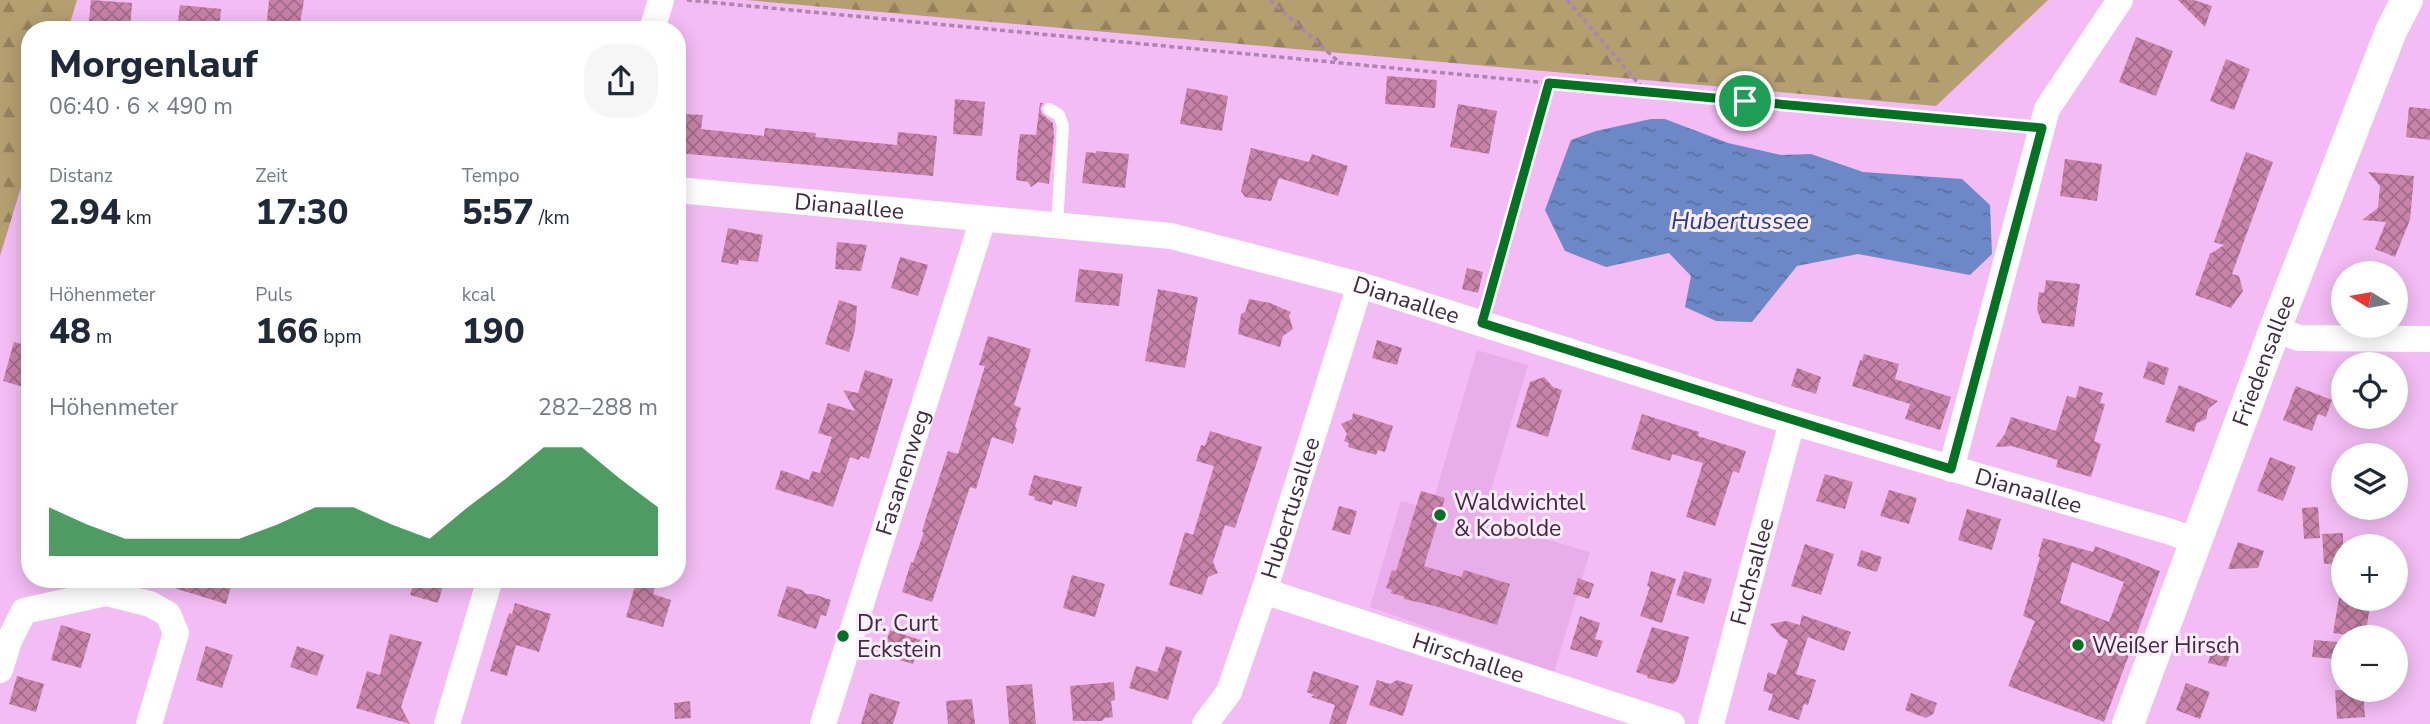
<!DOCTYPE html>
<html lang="de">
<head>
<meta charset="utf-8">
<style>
	:root { --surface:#fff; --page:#f6f6f7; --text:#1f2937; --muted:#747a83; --accent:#047123 }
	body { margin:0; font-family:"Nunito Sans",sans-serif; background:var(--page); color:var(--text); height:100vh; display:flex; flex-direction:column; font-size:26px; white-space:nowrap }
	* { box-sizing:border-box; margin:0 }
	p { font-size:23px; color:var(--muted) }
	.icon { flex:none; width:38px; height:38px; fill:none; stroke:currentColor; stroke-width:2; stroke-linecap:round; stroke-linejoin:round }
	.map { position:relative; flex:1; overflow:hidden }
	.details { position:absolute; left:21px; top:21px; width:665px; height:567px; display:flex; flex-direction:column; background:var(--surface); border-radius:28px; box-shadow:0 4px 18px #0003 }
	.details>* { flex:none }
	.needle { width:46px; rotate:281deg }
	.fabs { position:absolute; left:2331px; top:261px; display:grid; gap:14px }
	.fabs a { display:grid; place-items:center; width:77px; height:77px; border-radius:50%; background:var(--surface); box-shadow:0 4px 18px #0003; font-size:35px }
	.pin { position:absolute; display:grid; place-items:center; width:60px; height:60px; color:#fff; margin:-30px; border:4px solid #fff; border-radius:50%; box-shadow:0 2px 7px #0007 }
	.round { display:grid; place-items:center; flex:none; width:74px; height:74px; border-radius:28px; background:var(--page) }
	.overview { display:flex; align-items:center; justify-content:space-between; height:119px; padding:0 28px }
	h1 { font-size:38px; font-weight:800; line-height:52px }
	.stats { display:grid; grid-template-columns:repeat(3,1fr); gap:10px; height:119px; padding:7px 28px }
	.stats div { display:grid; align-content:center }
	.stats b { font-size:35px; font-weight:800 }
	.stats small { font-size:19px; font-weight:400 }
	.stats p { font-size:19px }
	.chart { height:196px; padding:14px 28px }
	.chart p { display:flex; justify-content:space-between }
	.chart svg { width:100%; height:126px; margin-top:7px; fill:var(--accent); opacity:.7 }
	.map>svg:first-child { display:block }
	.built { fill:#e9aee9 }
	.forest { fill:url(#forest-firs) }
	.water { fill:url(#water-ripples) }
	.building { fill:url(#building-cross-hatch); fill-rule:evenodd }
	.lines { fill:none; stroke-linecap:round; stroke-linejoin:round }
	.path { stroke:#ae84af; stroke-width:3.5; stroke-dasharray:5 3.5; stroke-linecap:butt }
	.service { stroke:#fff; stroke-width:12 }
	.minor { stroke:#fff; stroke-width:26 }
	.tertiary { stroke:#fff; stroke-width:32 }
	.route-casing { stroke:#fff; stroke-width:14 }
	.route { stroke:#047123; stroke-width:9 }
	.poi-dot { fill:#047123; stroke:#fdecfd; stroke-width:2.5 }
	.labels { text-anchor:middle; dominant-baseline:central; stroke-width:6; stroke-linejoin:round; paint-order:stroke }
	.street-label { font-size:23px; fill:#3f2a3f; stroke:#fdecfd }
	.poi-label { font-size:23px; fill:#3f2a3f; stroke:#fdecfd; text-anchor:start }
	.water-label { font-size:24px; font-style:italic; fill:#233d87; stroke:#fdecfd }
</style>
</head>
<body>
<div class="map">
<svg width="2430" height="724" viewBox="0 0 2430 724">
	<defs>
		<pattern id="forest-firs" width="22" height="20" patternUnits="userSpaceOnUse" patternTransform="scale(1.75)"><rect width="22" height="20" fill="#b49f71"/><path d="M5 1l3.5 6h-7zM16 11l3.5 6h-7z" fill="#94825e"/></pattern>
		<pattern id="water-ripples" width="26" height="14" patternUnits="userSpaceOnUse" patternTransform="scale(1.75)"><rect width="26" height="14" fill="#6d88c6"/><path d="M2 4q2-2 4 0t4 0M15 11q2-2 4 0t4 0" fill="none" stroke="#5b6fa2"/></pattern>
		<pattern id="building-cross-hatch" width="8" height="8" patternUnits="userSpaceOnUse" patternTransform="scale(1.75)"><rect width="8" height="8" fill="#c783a8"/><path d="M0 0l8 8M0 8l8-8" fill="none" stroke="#a36b8a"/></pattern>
	</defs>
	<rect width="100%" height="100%" fill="#f3bcf4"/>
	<path class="built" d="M1477,350L1528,365L1482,521L1590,552L1554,672L1370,607L1401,501L1431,509Z"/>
	<path class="forest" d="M0,0H77L68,30H30V158L0,256Z
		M746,0H2048L1936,106Z"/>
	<path class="water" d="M1651,119H1665L1728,143L1781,155L1811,154L1863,172L1962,179L1990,205L1992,254L1970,275L1858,254L1797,266L1752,322L1716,321L1685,307L1691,276L1669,253L1606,267L1565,251L1545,210L1571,140L1596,131Z"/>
	<path class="building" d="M91,0L132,3L130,30H88Z
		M269,0H304L299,30H266Z
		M2178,0H2194L2212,6L2205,27Z
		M180,5L221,9L219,30H177Z
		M2136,37L2173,51L2156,96L2119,82Z
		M2226,59L2250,69L2234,110L2210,101Z
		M1387,76L1437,80L1435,108L1385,104Z
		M1187,88L1228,96L1222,131L1180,124Z
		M955,99L985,102L982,136L953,134Z
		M1040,103H1043L1040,108L1042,114L1053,123L1054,137L1049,184L1038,182L1031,187L1028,182L1016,180L1018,151L1020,134L1036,135Z
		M1458,104L1497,111L1489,154L1450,147Z
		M2409,107L2430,109V140L2406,137Z
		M682,114L703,115L701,129L764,136L765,128L816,133L815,137L897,145L898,132L937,136L933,176L677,153V127L681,128Z
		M1251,148L1309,162L1312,154L1348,166L1338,196L1279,178L1271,201L1245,197L1241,191Z
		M1096,151L1129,154L1125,188L1082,183L1086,152L1096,153Z
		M2246,152L2273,162L2232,274L2239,276L2243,291L2231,308L2195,295L2210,254L2224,245L2214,242Z
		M2065,159L2102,164L2097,201L2060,196Z
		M2368,172L2414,176L2410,220L2395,257L2375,249L2386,222L2362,220L2378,208L2380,186Z
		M728,228L763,235L758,262L739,260L738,265L721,262Z
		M837,242L867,245L861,271L835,269Z
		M900,257L928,265L918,296L891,288Z
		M1467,268L1483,272L1478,293L1462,289Z
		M1079,269L1123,274L1119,306L1075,302Z
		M2046,280L2080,284L2074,327L2042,323L2037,309L2039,292L2044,293Z
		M1158,289L1198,297L1185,368L1145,361Z
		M1249,299L1270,303L1291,312L1289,316L1293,329L1283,336L1280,347L1238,334L1241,314L1245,312Z
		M839,300L857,306L855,330L849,352L825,344Z
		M988,336L1031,349L1014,405L1021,408L1015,426L1017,430L1013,444L992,437L976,489L970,487L932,602L902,592L911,562L913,563L924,532H922L926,518L948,451L958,454L985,366L979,365Z
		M1377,340L1402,348L1397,365L1372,358Z
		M14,342L30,346V389L3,381Z
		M1864,354L1899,364L1895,379L1951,397L1940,430L1905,419L1910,404L1852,386L1860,360H1862Z
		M2148,361L2169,368L2164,385L2143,378Z
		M1797,368L1821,377L1816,394L1791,386Z
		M865,370L893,379L869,459L861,456L859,460L850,457L833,507L775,489L781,470L809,480L812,471L820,473L832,437L818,433L828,403L855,411L843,390L858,393Z
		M1544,377L1553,387L1562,390L1548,437L1516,427L1530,382Z
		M2179,385L2218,401L2208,409L2206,419L2197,423L2194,432L2165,422Z
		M2079,386L2103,393L2100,403L2105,404L2094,441L2101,444L2091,477L2056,467L2058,460L2012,446L1995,447L2005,434L2011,417L2056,431L2067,396L2076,398Z
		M2296,386L2332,400L2326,417L2318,414L2312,431L2283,420Z
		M1353,413L1393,426L1385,452L1378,450L1376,455L1348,447L1349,443L1344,441L1347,434L1341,424L1352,419Z
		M1642,414L1699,432L1698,436L1746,451L1739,473L1733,471L1715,526L1686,517L1703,463L1672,454L1670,461L1631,449Z
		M1210,431L1262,447L1235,528L1225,525L1213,562L1218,573L1208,577L1202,595L1169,585L1185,532L1193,535L1214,466L1196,461L1201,445L1205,446Z
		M2270,457L2296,467L2283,501L2257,491Z
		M1825,474L1853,482L1845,509L1816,501Z
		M1034,475L1082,487L1076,507L1053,500L1052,505L1034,500L1035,497L1028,495Z
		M1889,490L1917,498L1909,524L1880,516Z
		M1421,491L1445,498L1424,566L1461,577L1464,570L1510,584L1497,625L1435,606L1404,599L1405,597L1391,593L1392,590L1386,588L1392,570L1396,571Z
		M1339,506L1357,511L1350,535L1332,530Z
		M2318,507L2320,538L2304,539L2302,508Z
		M1967,509L2001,519L1992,550L1958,540Z
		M2343,533V563L2324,564L2322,534Z
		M2043,538L2093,552L2095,546L2160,571L2104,722L2008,686L2035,621L2023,616L2040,557H2038ZM2072,562L2124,582L2109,622L2060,603Z
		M2238,542L2264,551L2258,568L2228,569Z
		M1805,544L1834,554L1821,595L1791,586Z
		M1861,550L1882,557L1877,572L1857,566Z
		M1651,571L1676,579L1662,623L1640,616L1650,587L1647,586Z
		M1684,571L1712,579L1704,604L1676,595Z
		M1072,575L1105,584L1095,617L1063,608Z
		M1578,578L1594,584L1589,599L1573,594Z
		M159,579H233L226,604L158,583Z
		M415,579H445L438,603L410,595Z
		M637,579H657L653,594L671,600L663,627L626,617Z
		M787,586L802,590L806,594H813L831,600L826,616L821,615L816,629L777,616Z
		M2339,598L2371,600L2365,637L2333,633Z
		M515,603L551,614L539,652L516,645L507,676L490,671L509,613L512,614Z
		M1802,615L1851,632L1844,651L1808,637L1796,674L1816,680L1808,705L1804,704L1799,720L1768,710L1773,694L1763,691L1768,672L1776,675L1788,640L1781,637L1770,624L1786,621L1800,625Z
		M1580,616L1600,623L1595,639L1603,641L1597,657L1570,649Z
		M61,625L91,634L81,668L51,660Z
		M1652,627L1689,637L1678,679L1673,684L1647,678L1648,676L1636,672Z
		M890,630L920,640L913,664L882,655Z
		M390,634L422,642L401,707L410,724L356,708L367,671L380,675Z
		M2314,640L2338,642L2336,659L2312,657Z
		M2214,643L2233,648L2226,667L2208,663Z
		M206,646L233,655L222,688L196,680Z
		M297,646L324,655L317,676L290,667Z
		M1166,646L1182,651L1168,700L1129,688L1136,666L1157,672Z
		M1313,671L1359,686L1346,724H1329L1335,705L1311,697L1314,695L1307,692Z
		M17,676L44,684L36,712L9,704Z
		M1377,680L1390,684L1397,680L1413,685L1403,716L1369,705Z
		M1114,682L1115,700L1111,701L1113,717L1105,718L1102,721H1073L1070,686Z
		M2186,683L2210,692L2200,719L2176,710Z
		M1032,684L1036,724H1009L1006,686Z
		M2335,690H2363L2365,717L2337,719Z
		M870,693L900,702L893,724H861Z
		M1911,693L1937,703L1933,714L1926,718L1905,710Z
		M972,699L975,724H948L946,701Z
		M690,701L691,718L675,719L674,703Z"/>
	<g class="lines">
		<path class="path" d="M687,0L1549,83
			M1270,0L1339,62
			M1567,0L1645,91
			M1488,301L1549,83L2020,126"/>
		<path class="service" d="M1049,109L1059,115L1063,126L1057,226"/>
		<g class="minor">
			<path d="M652,30L661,0"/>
			<path id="s1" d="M677,190L1171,236L1360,285L1792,422L2171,532L2195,541"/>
			<path d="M2275,329L2299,338L2430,339"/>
			<path d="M1951,469L2047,109L2120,0"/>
			<path id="s2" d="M1264,591L1672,724"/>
			<path d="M0,670L9,641L24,611L106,593L150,604L168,614L176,633L149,724"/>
			<path d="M447,724L490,579"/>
			<path id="s3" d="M823,724L983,219"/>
			<path id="s4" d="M1205,724L1229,692L1267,582L1360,285"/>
			<path id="s5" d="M1711,724L1792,422"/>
		</g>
		<path class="tertiary" id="s6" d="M2128,724L2275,329L2391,31L2407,0"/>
	</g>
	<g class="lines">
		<defs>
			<path id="route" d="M1549,83L2042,128L1951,469L1482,323Z"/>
		</defs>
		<use href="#route" class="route-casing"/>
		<use href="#route" class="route"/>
	</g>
	<g class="poi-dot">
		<circle cx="1440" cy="515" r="7"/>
		<circle cx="843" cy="636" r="7"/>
		<circle cx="2078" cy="645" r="7"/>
	</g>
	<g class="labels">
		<g class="street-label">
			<text stroke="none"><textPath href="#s1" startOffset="173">Dianaallee</textPath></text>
			<text stroke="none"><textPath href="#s1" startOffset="740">Dianaallee</textPath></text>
			<text stroke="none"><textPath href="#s6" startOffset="388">Friedensallee</textPath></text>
			<text stroke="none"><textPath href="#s3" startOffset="264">Fasanenweg</textPath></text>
			<text stroke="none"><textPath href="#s1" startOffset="1391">Dianaallee</textPath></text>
			<text stroke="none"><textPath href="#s4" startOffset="234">Hubertusallee</textPath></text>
			<text stroke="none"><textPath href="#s5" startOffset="158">Fuchsallee</textPath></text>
			<text stroke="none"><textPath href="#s2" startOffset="215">Hirschallee</textPath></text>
		</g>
		<g class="poi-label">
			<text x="1454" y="502">Waldwichtel<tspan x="1454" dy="26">&amp; Kobolde</tspan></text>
			<text x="857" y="623">Dr. Curt<tspan x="857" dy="26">Eckstein</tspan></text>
			<text x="2092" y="645">Weißer Hirsch</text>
		</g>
		<g class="water-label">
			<text x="1740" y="221">Hubertussee</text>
		</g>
	</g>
</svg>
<div class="fabs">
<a><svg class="needle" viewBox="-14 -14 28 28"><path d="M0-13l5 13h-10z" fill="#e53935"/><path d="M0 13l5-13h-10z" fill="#747a83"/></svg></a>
<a><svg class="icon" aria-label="locate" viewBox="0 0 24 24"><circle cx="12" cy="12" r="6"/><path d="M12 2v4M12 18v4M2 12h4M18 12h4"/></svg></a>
<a><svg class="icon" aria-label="layers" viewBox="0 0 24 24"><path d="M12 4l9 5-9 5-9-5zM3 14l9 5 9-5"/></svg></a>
<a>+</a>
<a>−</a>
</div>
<div class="pin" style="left:1745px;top:101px;background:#1e9e55"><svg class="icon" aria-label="arrive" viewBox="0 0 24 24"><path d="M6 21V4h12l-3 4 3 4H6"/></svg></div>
<section class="details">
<div class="overview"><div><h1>Morgenlauf</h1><p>06:40 · 6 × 490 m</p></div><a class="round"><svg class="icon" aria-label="share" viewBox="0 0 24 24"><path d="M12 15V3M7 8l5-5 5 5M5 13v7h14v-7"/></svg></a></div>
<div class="stats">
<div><p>Distanz</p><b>2.94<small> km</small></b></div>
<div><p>Zeit</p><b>17:30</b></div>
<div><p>Tempo</p><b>5:57<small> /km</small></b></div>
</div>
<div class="stats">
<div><p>Höhenmeter</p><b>48<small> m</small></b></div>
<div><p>Puls</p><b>166<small> bpm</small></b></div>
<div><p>kcal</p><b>190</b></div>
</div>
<div class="chart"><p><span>Höhenmeter</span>282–288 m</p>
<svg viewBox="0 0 160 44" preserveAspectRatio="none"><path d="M0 44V27L10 33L20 38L30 38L40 38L50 38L60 33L70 27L80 27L90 33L100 38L110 27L120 17L130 6L140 6L150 17L160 27V44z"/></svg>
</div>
</section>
</div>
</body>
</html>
